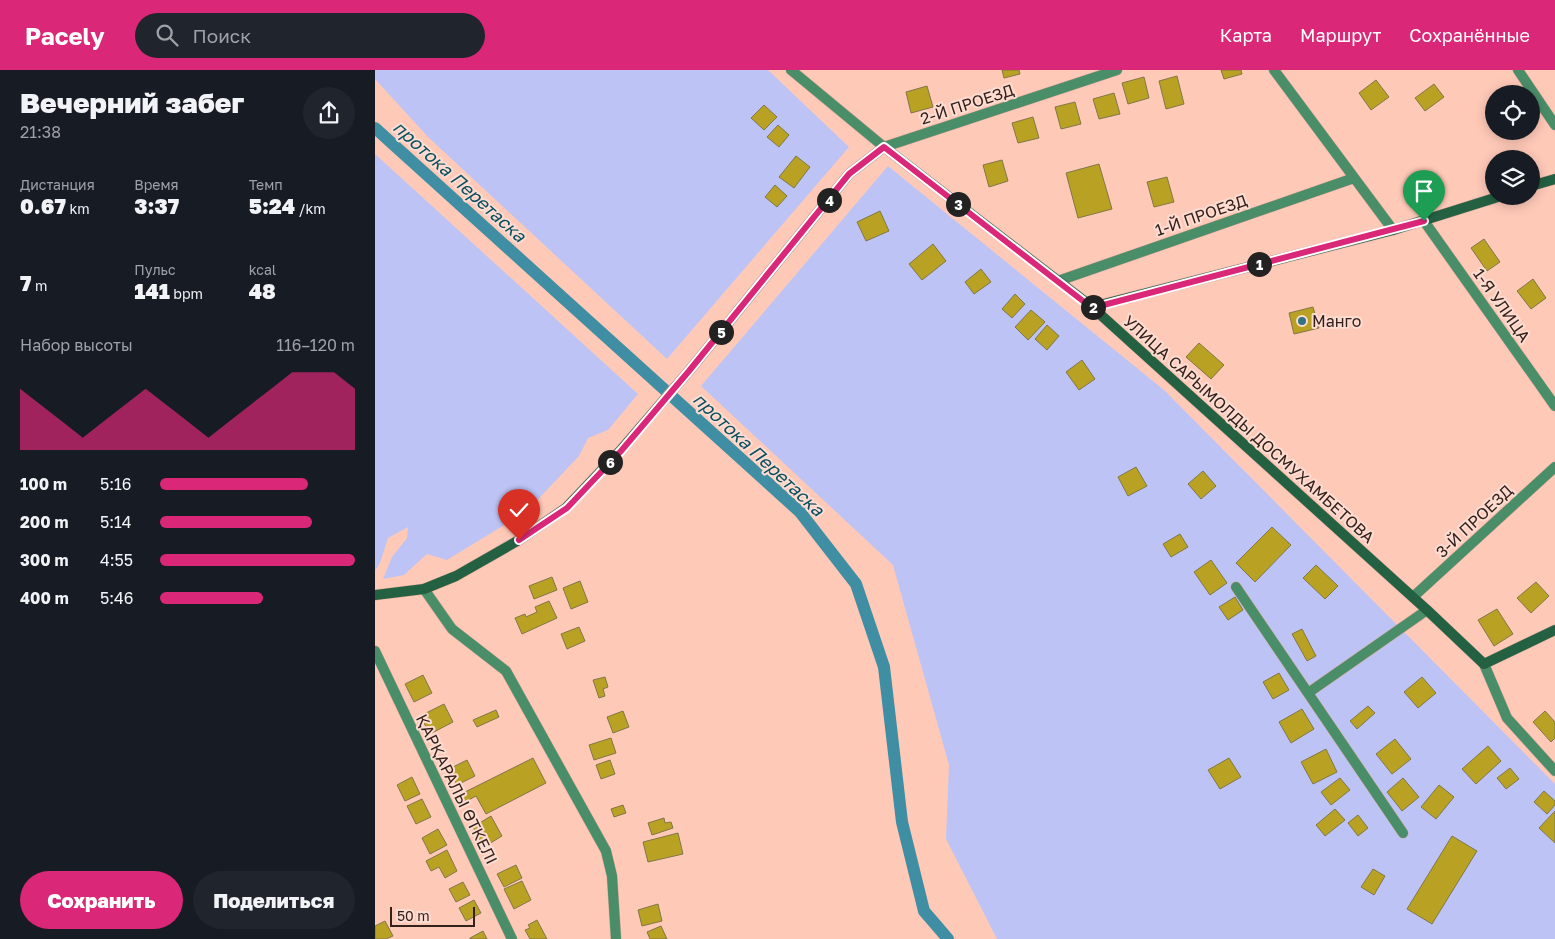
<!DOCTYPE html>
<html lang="ru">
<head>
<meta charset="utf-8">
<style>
	:root { --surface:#171b24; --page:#20242c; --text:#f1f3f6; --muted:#9ea1a6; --accent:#db2777 }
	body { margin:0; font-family:"Golos Text",sans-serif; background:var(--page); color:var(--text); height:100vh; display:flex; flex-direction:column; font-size:19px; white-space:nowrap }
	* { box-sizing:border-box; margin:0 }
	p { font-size:16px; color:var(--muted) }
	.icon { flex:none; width:28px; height:28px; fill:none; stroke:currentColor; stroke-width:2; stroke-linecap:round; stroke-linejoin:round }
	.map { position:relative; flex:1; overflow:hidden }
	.side { display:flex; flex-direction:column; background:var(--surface); width:375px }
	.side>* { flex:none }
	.tools { position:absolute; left:1110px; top:15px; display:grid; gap:10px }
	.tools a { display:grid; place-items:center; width:55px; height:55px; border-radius:50%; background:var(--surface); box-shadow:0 2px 12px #0003; font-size:25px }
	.scale { position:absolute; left:15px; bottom:12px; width:85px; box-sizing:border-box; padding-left:5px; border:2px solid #35211b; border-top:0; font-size:14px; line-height:18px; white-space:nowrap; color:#35211b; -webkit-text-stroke:4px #fddcd1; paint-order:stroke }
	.pin { position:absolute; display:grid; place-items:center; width:42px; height:42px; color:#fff; margin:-51px -21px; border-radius:50% 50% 50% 0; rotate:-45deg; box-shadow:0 0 5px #0007 }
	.pin .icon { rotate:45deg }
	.km { position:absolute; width:25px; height:25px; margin:-12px; border-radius:50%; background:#222; color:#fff; font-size:14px; line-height:25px; text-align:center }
	.round { display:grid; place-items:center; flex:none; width:52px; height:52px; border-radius:26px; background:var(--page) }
	.head { display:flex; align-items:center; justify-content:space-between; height:85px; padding:0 20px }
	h1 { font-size:28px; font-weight:800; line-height:38px }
	.figures { display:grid; grid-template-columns:repeat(3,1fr); gap:8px; height:85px; padding:5px 20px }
	.figures div { display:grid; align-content:center }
	.figures b { font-size:21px; font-weight:800 }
	.figures small { font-size:14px; font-weight:400 }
	.figures p { font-size:14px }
	.chart { height:140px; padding:10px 20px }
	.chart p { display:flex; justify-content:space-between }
	.chart svg { width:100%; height:90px; margin-top:5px; fill:var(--accent); opacity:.7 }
	.primary-button { display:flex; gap:10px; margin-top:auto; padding:10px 20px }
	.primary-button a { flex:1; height:58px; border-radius:30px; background:var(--accent); color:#fff; font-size:20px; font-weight:800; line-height:58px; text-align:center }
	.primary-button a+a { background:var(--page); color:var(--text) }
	ul { padding:0 20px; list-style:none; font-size:16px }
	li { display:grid; grid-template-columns:80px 60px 1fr; align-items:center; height:38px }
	li i { height:12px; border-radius:6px; background:var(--accent) }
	header { display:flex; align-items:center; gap:30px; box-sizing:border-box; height:70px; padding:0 25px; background:var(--accent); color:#fff }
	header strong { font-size:24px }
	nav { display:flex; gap:28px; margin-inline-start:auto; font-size:18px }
	.search { width:350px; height:45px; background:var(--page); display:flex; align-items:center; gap:12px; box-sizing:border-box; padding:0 18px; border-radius:28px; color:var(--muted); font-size:19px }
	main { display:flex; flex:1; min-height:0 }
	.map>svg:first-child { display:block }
	.green { fill:#bdc4f5 }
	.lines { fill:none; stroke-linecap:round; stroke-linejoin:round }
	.canal { stroke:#3f8ea3; stroke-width:12 }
	.building { fill:#b9a223; stroke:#807748 }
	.street-casing { stroke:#d7a799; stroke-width:11 }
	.secondary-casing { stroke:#d7a799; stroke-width:11 }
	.street { stroke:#4a8d69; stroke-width:10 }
	.secondary { stroke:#246042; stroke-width:10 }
	.route-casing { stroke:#fff; stroke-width:10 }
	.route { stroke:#db2777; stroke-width:6 }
	.poi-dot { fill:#307385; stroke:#fddcd1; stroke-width:2 }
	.labels { text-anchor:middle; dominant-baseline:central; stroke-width:4; stroke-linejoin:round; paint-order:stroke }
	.street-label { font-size:16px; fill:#35211b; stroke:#fddcd1 }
	.poi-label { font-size:16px; fill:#35211b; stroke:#fddcd1; text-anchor:start }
	.water-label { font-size:18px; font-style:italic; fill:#0b4f5f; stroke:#fddcd1 }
</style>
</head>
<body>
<header>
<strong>Pacely</strong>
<div class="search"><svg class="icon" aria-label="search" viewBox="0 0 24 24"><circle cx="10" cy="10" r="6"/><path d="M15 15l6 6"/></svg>Поиск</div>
<nav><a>Карта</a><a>Маршрут</a><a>Сохранённые</a></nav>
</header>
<main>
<section class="side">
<div class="head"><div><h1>Вечерний забег</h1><p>21:38</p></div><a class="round"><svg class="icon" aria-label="share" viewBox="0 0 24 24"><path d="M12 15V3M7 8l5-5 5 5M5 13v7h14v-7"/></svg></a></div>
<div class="figures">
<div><p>Дистанция</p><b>0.67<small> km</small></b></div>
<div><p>Время</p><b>3:37</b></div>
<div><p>Темп</p><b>5:24<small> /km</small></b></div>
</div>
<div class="figures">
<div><b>7<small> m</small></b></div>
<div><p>Пульс</p><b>141<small> bpm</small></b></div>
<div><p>kcal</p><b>48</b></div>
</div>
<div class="chart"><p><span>Набор высоты</span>116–120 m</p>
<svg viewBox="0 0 160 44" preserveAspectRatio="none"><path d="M0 44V14L10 22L20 30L30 38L40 30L50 22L60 14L70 22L80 30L90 38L100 30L110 22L120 14L130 6L140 6L150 6L160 14V44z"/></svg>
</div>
<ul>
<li><b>100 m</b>5:16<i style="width:76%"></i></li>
<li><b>200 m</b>5:14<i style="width:78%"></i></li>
<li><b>300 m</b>4:55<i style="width:100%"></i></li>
<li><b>400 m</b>5:46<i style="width:53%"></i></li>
</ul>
<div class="primary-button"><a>Сохранить</a><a>Поделиться</a></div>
</section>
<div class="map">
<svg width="1180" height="869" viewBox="0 0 1180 869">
	<rect width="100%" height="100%" fill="#ffc9b8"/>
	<path class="green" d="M0,0H393L474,77L292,289L53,67L0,9Z
		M0,84L263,324L233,360L213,368L204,386L152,441L72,490L52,484L29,505L8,509L17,487L32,468L33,457L13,468L5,493L0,501Z
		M513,96L789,320L1180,714V869H622L571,769L574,695L518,495L326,316Z"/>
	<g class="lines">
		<path class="canal" d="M0,58L425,442L481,514L509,597L527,752L549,841L573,869"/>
	</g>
	<path class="building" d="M627,0H644L645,4L629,8Z
		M846,0H866L867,4L849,9Z
		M802,6L809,34L791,39L784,11Z
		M769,7L774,28L753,34L747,13Z
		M1001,10L1014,27L996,40L984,23Z
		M1059,14L1069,27L1050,41L1040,28Z
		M552,16L558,37L536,43L531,22Z
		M739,23L745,44L724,49L718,29Z
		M700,32L706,54L686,59L680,37Z
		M389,35L402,47L389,60L376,48Z
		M658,47L664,68L643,73L637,53Z
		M403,55L414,65L404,77L392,67Z
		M421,86L435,97L419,118L404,107Z
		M627,90L633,111L614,117L608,95Z
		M724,94L737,139L703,148L691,103Z
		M792,107L799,132L779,137L772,112Z
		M400,115L412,126L402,137L390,127Z
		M505,141L514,161L491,171L482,152Z
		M1109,169L1125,192L1112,201L1096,178Z
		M558,174L571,191L547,210L534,194Z
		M606,199L616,212L599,224L590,212Z
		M1158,209L1171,228L1156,239L1142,221Z
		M640,224L650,234L637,248L627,239Z
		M938,237L944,258L919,264L914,243Z
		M656,240L670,252L653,270L640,257Z
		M672,255L684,266L672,280L660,269Z
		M824,273L849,295L836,309L811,287Z
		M707,290L720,309L704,320L691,302Z
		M761,397L772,416L753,426L743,407Z
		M828,401L841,416L826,429L813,414Z
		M897,457L916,475L880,512L861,493Z
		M805,464L813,477L796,487L788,474Z
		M836,490L852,513L835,525L819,502Z
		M941,495L963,516L950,529L928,508Z
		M177,507L182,520L159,529L154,516Z
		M205,511L213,532L196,539L188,518Z
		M1161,512L1174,526L1156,543L1142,528Z
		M860,527L868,540L853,550L844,537Z
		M174,531L182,548L147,564L140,548L150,544L151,547L162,542L160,537Z
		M1122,539L1138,564L1119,576L1103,550Z
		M204,557L210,571L192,579L186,564Z
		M927,559L941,586L932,591L917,564Z
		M904,603L914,620L898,629L888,612Z
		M48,605L57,623L39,632L30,614Z
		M230,607L233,617L228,619L230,626L224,628L218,610Z
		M1047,607L1061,623L1043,638L1029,622Z
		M69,634L78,652L55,664L45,646Z
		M993,636L1000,643L982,659L975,651Z
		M927,639L939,659L916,673L904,652Z
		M121,640L124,647L102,657L98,650Z
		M248,641L254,657L238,663L232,647Z
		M1170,641L1180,652V668L1176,672L1158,652Z
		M236,668L241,683L219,690L214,675Z
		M1020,669L1036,689L1017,704L1001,684Z
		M1113,676L1126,691L1101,714L1087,699Z
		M951,679L962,702L938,714L926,692Z
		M158,688L171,713L111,744L101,726L86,734L82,726Z
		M854,688L866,707L845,719L833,700Z
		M92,690L100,706L82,715L74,699Z
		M235,690L240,704L226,709L221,695Z
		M1135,698L1144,709L1131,719L1122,708Z
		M37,707L45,724L30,731L22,715Z
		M965,708L975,720L956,735L946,722Z
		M1028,708L1044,727L1027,741L1012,722Z
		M1064,715L1079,727L1061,749L1046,737Z
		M1169,721L1180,731V735L1172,744L1159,732Z
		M47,729L56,747L41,754L32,736Z
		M248,735L251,743L239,747L236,739Z
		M960,739L970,750L950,766L941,755Z
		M1180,741V773L1164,758Z
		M983,745L993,758L983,766L973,753Z
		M116,746L127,766L109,777L98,757Z
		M289,748L290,753L296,752L298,758L277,765L273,753Z
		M63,759L72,775L55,784L47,768Z
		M303,763L308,784L273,792L268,772Z
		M1077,766L1102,781L1057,854L1032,839Z
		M72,780L82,801L70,808L64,797L56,801L51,791Z
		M141,795L147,808L129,817L122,804Z
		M998,799L1010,806L999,825L986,817Z
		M147,811L156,830L139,839L129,819Z
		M88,812L95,825L81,832L74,819Z
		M99,830L106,843L91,851L84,838Z
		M283,834L287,851L267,856L263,840Z
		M162,850L172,869H155L150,860L155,858L153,855Z
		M10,851L18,866L11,869H0V856Z
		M286,856L292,869H275L272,862Z
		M108,861L112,869H95V868Z"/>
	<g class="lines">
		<defs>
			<path id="street" d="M416,0L509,77L742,0
				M899,0L1018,160
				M1143,0L1180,55
				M1049,151L1180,336
				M683,211L979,108
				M861,517L1028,763
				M49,519L77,559L131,601L231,781L237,806L241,869
				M1038,527L1180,397
				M0,581L137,869
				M1109,594L1132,648L1180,701
				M933,623L1052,540"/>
			<path id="secondary" d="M1156,116L1180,109
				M717,237L1018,160L1126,126
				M0,525L49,519L81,506L144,470L191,438L245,381L314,301L474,104L509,77L717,237L1052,540L1109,594L1180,560"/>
		</defs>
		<use href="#street" class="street-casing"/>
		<use href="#secondary" class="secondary-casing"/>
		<use href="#street" class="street"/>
		<use href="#secondary" class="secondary"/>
	</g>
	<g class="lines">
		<defs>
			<path id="route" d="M144,470L192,438L246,381L314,301L474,104L509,77L717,238L1049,151"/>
		</defs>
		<use href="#route" class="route-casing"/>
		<use href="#route" class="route"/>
	</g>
	<circle class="poi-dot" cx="927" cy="251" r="5"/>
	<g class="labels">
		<g class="street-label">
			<text transform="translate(592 34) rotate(-18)">2-Й ПРОЕЗД</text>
			<text transform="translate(826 145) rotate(-19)">1-Й ПРОЕЗД</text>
			<text transform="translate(1127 235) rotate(55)">1-Я УЛИЦА</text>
			<text transform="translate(874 359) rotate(42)">УЛИЦА САРЫМОЛДЫ ДОСМУХАМБЕТОВА</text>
			<text transform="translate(1099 451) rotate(-43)">3-Й ПРОЕЗД</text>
			<text transform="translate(82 719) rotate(64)">ҚАРҚАРАЛЫ ӨТКЕЛІ</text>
		</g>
		<g class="poi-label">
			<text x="937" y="251">Манго</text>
		</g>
		<g class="water-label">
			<text transform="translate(85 111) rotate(42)">протока Перетаска</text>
			<text transform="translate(384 384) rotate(43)">протока Перетаска</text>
		</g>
	</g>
</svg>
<div class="tools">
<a><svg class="icon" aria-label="locate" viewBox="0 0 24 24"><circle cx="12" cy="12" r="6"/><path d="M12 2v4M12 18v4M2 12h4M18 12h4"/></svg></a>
<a><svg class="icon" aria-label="layers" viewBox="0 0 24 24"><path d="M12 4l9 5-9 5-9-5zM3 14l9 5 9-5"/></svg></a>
</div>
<div class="scale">50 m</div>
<div class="pin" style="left:1049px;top:151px;background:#1e9e55"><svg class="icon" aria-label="arrive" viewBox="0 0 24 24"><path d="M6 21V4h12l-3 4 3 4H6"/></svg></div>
<div class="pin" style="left:144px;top:470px;background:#d93025"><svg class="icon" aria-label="check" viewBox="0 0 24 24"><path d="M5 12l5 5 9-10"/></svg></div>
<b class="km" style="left:884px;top:194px">1</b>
<b class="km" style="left:718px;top:237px">2</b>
<b class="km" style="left:583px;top:134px">3</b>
<b class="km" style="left:454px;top:130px">4</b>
<b class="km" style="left:346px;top:262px">5</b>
<b class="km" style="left:235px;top:392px">6</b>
</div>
</main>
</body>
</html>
